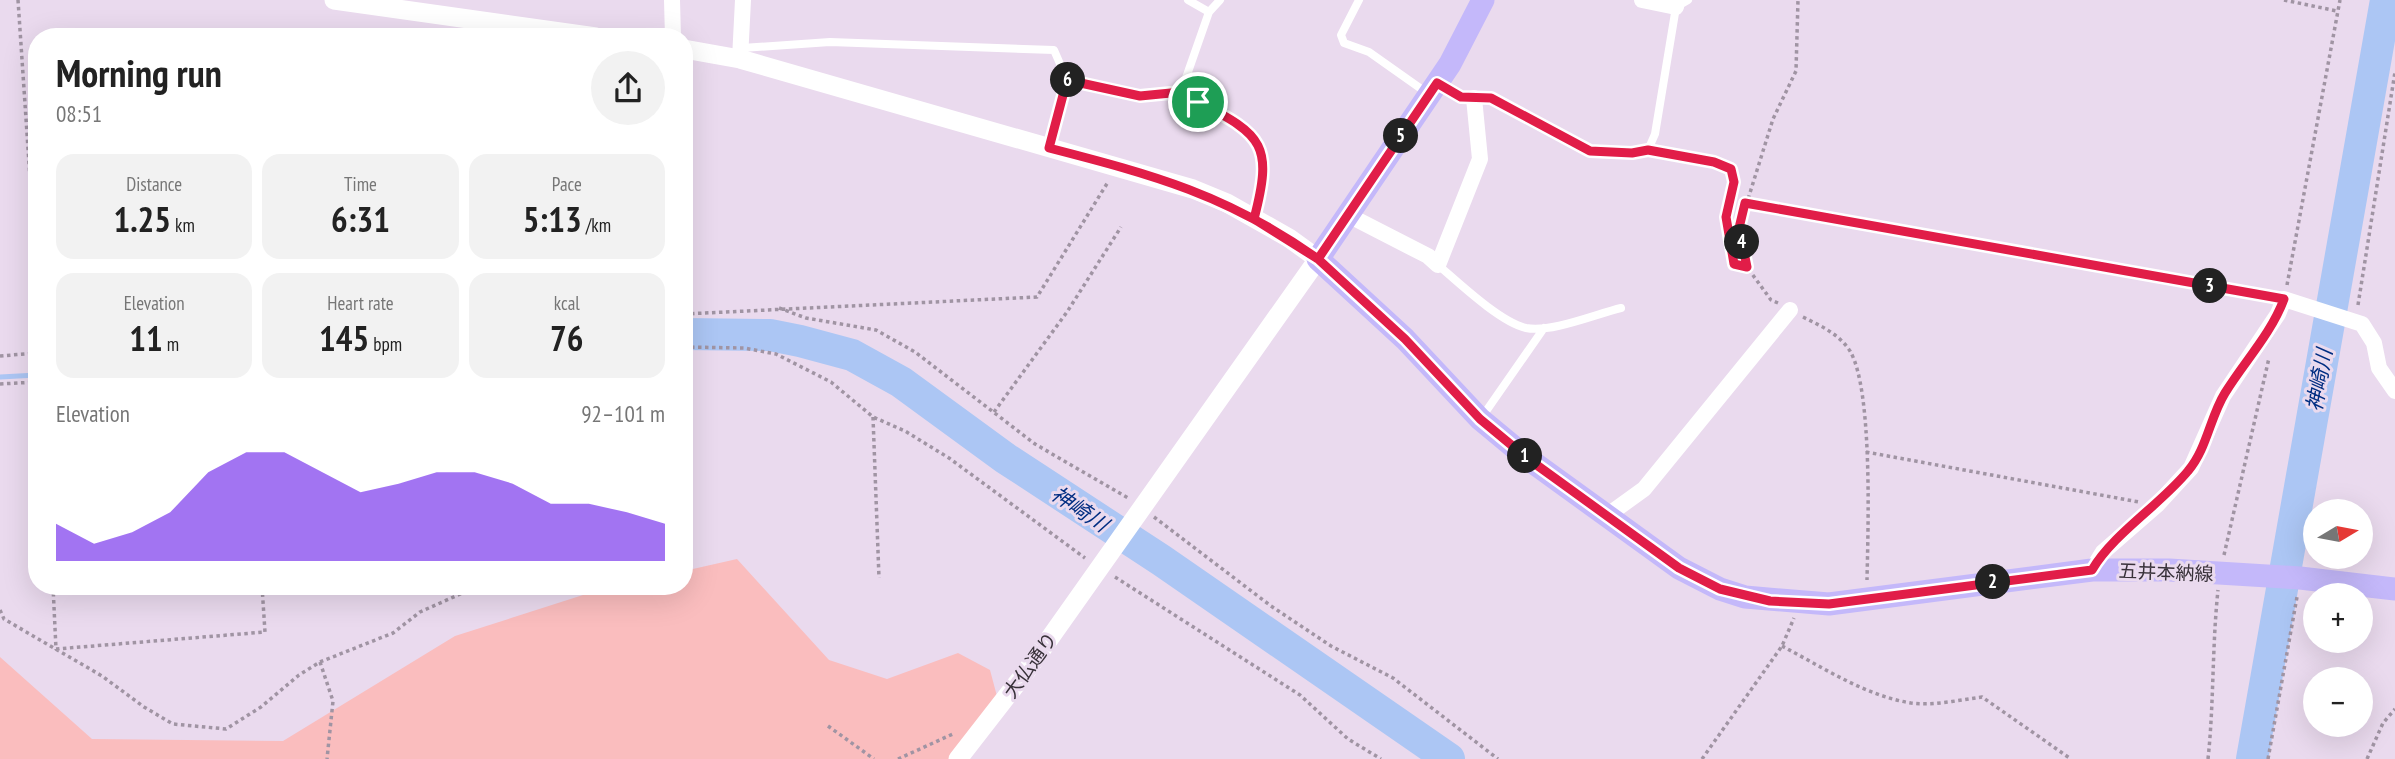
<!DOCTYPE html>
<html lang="en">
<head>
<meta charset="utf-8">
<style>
	:root { --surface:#fff; --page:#f2f2f2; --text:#222; --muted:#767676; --accent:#7c3aed }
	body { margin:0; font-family:"PT Sans Narrow","Noto Sans JP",sans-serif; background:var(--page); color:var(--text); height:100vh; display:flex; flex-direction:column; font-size:26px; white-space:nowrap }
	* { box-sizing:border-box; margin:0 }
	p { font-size:23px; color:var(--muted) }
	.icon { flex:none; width:38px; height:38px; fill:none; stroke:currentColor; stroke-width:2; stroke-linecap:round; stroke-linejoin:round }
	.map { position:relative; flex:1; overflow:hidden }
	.panel { position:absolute; left:28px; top:28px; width:665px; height:567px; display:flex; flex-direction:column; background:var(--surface); border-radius:28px; box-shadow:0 7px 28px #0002 }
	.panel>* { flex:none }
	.needle { width:46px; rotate:80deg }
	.controls { position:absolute; left:2303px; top:499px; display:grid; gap:14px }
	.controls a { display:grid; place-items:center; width:70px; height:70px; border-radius:50%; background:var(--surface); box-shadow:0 7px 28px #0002; font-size:35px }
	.pin { position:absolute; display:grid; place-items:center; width:60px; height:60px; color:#fff; margin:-30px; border:4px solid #fff; border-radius:50%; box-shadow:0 2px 7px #0007 }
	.km { position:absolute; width:35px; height:35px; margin:-18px; border-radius:50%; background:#222; color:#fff; font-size:19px; line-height:35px; text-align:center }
	.round { display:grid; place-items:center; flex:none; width:74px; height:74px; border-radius:37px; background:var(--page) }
	.summary { display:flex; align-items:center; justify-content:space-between; height:119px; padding:0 28px }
	h1 { font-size:38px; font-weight:700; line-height:52px }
	.figures { display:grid; grid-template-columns:repeat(3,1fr); gap:10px; height:119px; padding:7px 28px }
	.figures div { display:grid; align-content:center; border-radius:18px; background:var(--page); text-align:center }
	.figures b { font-size:35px; font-weight:700 }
	.figures small { font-size:19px; font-weight:400 }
	.figures p { font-size:19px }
	.chart { height:196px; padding:14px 28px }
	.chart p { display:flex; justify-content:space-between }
	.chart svg { width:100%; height:126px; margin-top:7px; fill:var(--accent); opacity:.7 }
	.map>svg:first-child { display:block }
	.green { fill:#fabdbe }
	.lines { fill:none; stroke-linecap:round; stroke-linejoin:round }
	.stream { stroke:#acc6f4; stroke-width:5 }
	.river { stroke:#acc6f4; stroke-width:32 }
	.path { stroke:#a094a3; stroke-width:3.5; stroke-dasharray:3.5 3.5; stroke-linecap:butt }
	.service { stroke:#fff; stroke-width:8 }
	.minor { stroke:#fff; stroke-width:16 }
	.tertiary { stroke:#fff; stroke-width:19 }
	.primary { stroke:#c4b8fa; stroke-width:23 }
	.route-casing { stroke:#fff; stroke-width:14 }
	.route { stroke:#e11d48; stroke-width:9 }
	.labels { text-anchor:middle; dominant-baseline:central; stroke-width:6; stroke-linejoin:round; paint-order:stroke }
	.street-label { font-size:19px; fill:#383139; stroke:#eadaee }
	.water-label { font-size:21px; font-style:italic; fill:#012e82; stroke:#eadaee }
</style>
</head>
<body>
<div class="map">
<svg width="2395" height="759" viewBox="0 0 2395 759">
	<rect width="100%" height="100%" fill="#eadaee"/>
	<path class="green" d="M737,559L829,660L887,679L958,653L990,670L998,700L959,759H0V657L92,739L283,741L455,636L583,595L621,586H684V571Z"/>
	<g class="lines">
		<path class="stream" d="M0,377L37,375"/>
		<path class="river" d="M684,334L770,335L800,341L852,355L901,382L1005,458L1161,560L1449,759
			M2252,759L2386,0"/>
		<path class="path" d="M18,0L37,282
			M2284,0L2337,11
			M1660,152L1714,162L1731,169L1734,182L1726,217L1734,264L1747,267
			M1745,203L2270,296
			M2287,285L2340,0
			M1778,303L1771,300L1747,267L1739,228L1773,119L1796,71L1798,0
			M2358,305L2395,72
			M779,308L806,318L876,330L915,352L1035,444L1128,498
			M684,314L1037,297L1108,182
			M1803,317C1821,326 1839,334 1850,351C1873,390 1868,530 1867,580
			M684,347L744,348L776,354L831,382L873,417L905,431L949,458L1085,558
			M0,356L37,353
			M0,384L37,382
			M994,412L1067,312L1121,227
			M873,417L879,578
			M1866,452L2139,502
			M1154,517L1271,606L1331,646L1393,678L1498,759
			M2224,555L2269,358
			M1115,577L1300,695L1348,739L1381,759
			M53,586L56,649L265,632L262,586
			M0,610L4,619L102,676L144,707L173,724L226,729L261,707L299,675L320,662L393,633L420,612L467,591L466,586
			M1782,646C1822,667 1866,696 1911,703C1934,706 1959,700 1982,697L2071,759
			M320,662L333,701L327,759
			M828,726L874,759
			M898,759L955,733
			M1702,759L1782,646L1794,618
			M2208,759C2214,703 2212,647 2218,590
			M2268,759L2297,597
			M2367,759L2383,723L2395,709"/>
		<path class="service" d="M1188,0L1209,12
			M1359,0L1341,35L1344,43L1369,52L1427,93
			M742,48L830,42L1054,50L1067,80L1050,148
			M1067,80L1140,96L1181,92L1247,129L1259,144L1264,162L1263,187L1255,216
			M1440,85L1461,97L1491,98L1590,151L1632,153L1648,150L1655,134L1676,7L1688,0
			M1181,92L1209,12L1220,0
			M1438,265C1459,283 1500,322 1526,328C1551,333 1596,314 1621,308
			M1482,417L1544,328"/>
		<path class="minor" d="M672,0L673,37
			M1642,0L1676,7
			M740,59L743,0
			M1348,215L1428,256L1438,265L1480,159L1474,98
			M1608,515L1644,489L1790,310
			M2092,570L2103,552L2157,505L2191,468L2223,396L2278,314L2284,299L2362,324L2374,343L2379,368L2395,391"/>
		<path class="tertiary" d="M334,0L596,37
			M684,49L740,59L1193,189L1227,203L1289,238L1318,259L1028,669L958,759"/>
		<path class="primary" d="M1483,0L1450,64L1318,259L1405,339L1480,419L1527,458L1679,568L1720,589L1745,597L1829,604L2092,570H2169L2300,578L2395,589"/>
	</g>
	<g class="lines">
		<defs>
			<path id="route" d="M1198,102C1264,135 1273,146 1254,219L1318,259L1405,339L1480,419L1527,458L1679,568L1720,589L1770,601L1829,604L2092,570C2113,534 2160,505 2188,471C2207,449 2210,417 2225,393C2244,362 2271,334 2284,299L1745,203L1739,228L1747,267L1734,264L1726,217L1734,182L1731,169L1714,162L1648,150L1632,153L1590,151L1491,98L1461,97L1437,83L1318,259C1228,195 1154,175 1049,148L1067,80L1140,96L1181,92L1198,102"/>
		</defs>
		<use href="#route" class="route-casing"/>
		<use href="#route" class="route"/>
	</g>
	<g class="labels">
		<g class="street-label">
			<text transform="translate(2166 572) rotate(2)">五井本納線</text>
			<text transform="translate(1030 665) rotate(-54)">大仏通り</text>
		</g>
		<g class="water-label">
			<text transform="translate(2319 380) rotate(-80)">神崎川</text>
			<text transform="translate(1080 509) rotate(34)">神崎川</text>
		</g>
	</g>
</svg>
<div class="controls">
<a><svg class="needle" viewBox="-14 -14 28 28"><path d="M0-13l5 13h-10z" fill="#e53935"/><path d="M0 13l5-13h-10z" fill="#767676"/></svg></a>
<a>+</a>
<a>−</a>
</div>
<div class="pin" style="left:1198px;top:102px;background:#1e9e55"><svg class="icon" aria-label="arrive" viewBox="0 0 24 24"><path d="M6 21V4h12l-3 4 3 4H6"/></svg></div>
<b class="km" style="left:1525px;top:456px">1</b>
<b class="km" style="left:1993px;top:582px">2</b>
<b class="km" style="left:2210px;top:286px">3</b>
<b class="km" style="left:1742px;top:242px">4</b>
<b class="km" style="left:1401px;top:136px">5</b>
<b class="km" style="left:1068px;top:80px">6</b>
<section class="panel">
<div class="summary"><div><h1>Morning run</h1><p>08:51</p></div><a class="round"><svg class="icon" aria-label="share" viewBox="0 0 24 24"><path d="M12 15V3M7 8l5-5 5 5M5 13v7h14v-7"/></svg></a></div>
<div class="figures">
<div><p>Distance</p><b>1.25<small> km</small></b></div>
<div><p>Time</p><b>6:31</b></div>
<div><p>Pace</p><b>5:13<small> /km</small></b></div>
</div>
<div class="figures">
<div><p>Elevation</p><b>11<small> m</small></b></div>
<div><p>Heart rate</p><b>145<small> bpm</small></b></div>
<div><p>kcal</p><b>76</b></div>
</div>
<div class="chart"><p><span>Elevation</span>92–101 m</p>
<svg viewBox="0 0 160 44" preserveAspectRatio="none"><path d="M0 44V31L10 38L20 34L30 27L40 13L50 6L60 6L70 13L80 20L90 17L100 13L110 13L120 17L130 24L140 24L150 27L160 31V44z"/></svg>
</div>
</section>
</div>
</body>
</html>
